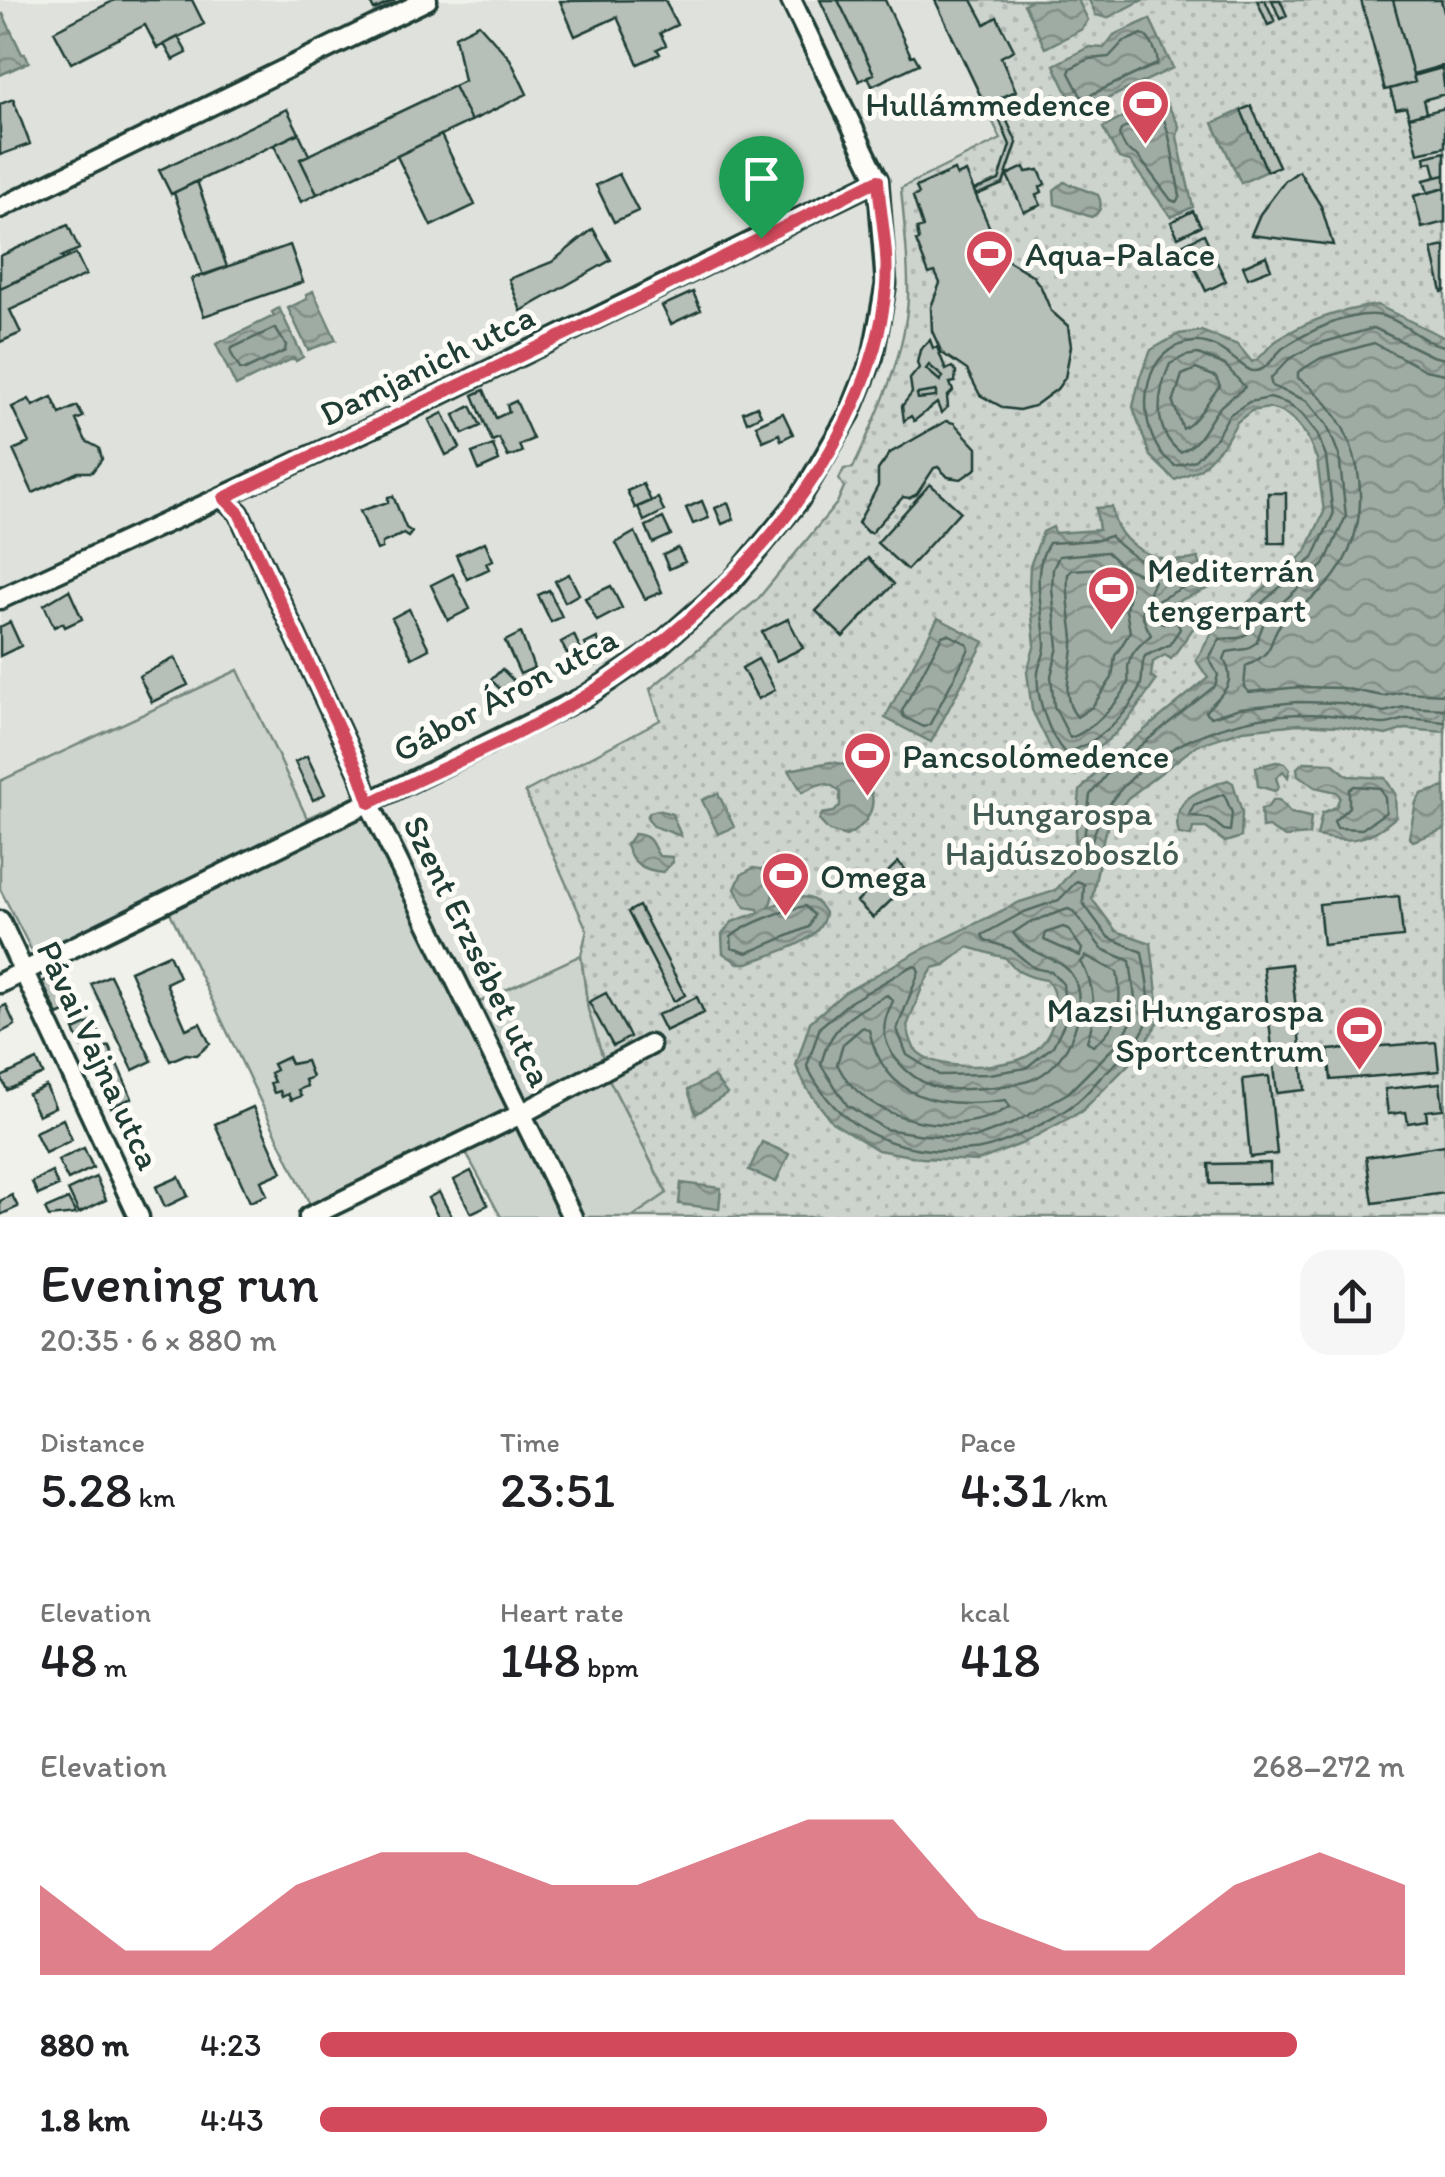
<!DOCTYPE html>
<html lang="en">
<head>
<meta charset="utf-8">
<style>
	:root { --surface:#fff; --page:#f6f6f6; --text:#202124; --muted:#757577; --accent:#d1495b }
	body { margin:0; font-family:Itim,sans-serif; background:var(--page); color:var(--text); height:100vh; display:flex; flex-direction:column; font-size:38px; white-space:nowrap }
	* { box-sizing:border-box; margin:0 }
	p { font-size:32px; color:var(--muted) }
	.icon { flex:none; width:55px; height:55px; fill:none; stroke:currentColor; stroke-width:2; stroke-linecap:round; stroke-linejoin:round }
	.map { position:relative; height:1217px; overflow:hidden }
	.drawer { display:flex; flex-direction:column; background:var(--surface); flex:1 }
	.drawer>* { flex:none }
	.pin { position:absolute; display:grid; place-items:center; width:85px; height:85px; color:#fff; margin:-102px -42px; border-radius:50% 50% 50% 0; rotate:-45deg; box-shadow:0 0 10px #0007 }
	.pin .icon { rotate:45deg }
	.round { display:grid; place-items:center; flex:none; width:105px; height:105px; border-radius:30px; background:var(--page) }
	.headline { display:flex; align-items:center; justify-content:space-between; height:170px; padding:0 40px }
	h1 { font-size:55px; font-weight:600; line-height:75px }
	.metrics { display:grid; grid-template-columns:repeat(3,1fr); gap:15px; height:170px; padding:10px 40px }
	.metrics div { display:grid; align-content:center }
	.metrics b { font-size:50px; font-weight:600 }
	.metrics small { font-size:28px; font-weight:400 }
	.metrics p { font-size:28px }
	.chart { height:280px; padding:20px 40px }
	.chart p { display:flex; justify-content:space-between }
	.chart svg { width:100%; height:180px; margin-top:10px; fill:var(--accent); opacity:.7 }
	ul { padding:0 40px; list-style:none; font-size:32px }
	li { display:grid; grid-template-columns:160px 120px 1fr; align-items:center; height:75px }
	li i { height:25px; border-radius:12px; background:var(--accent) }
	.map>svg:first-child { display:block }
	.built { fill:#dfe2dc }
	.grass { fill:#cdd3cd; stroke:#768880; stroke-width:2.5 }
	.park { fill:url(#park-dots); stroke:#768880; stroke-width:2.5 }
	.water { fill:url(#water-waves); stroke:#6c8077; stroke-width:2.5; fill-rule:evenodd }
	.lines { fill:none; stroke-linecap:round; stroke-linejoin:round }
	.shore { stroke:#526961; stroke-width:2.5 }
	.building { fill:#b6bfb8; stroke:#1f3d34; stroke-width:2.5 }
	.minor-casing { stroke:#1f3d34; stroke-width:25 }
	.minor { stroke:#fdfcf7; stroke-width:18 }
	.route-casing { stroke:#fff; stroke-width:20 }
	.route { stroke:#d1495b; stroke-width:12 }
	.labels { text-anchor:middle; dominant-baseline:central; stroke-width:10; stroke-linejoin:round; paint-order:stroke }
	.poi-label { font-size:35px; fill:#1f3d34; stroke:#fdfcf7; text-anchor:start }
	.street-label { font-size:35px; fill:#1f3d34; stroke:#fdfcf7 }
	.park-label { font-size:35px; fill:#425b53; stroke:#fdfcf7 }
</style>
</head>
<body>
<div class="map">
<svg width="1445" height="1217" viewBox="0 0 1445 1217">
	<defs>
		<pattern id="park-dots" width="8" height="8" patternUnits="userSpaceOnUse" patternTransform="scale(2.5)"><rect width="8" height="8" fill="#cdd3cd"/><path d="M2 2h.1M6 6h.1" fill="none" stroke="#b0b6b1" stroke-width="1.8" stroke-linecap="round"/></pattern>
		<pattern id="water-waves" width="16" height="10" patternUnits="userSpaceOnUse" patternTransform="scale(2.5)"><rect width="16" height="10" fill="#9faca4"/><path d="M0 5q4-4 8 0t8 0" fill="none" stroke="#818d86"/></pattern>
	</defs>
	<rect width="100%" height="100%" fill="#f0f1eb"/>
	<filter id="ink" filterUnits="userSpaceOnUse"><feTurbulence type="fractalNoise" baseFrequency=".01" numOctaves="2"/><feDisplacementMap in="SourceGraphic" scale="20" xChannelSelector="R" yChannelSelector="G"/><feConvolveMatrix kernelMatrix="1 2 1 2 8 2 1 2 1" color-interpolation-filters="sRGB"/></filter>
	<g filter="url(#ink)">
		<path class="built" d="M0,0H935L1001,140L901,189L908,300L901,340L883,401L837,503L757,600L650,689L660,720L525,792L587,930L581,955L469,1008L367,791L308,818L238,670L0,781Z"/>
		<path class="grass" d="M238,670L307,818L367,791L469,1007L581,955L588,1009L610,1081L667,1194L632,1217H501L460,1142L313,1211L165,902L34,955L0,889V781Z"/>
		<path class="park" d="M935,0H1445V1217H632L667,1193L610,1081L588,1009L581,955L587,930L525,792L660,720L650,689L757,600L837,503L844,487L839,479L844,469L853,468C877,415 905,357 908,298C909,262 904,224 901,188L1001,139Z"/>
		<path class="water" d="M1032,0H1078L1088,20L1082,29L1045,48L1024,4Z
			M1089,0H1140L1141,1L1107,18L1096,15Z
			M3,14L22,54H25L29,62L0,75V16Z
			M1150,19L1173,68L1077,113L1054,65L1089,47L1104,48L1114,35Z
			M1163,96L1179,126L1177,137L1193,207L1171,217L1130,161L1119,158L1103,128Z
			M1251,106L1279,166L1241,183L1213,123Z
			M1064,182L1098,195C1103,204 1101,213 1091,217L1055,204L1054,190Z
			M313,291L336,340L308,350L288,308L307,299L306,295Z
			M1377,305L1445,338V732L1405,729L1386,735L1339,726L1298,724L1243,730L1197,745L1128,798L1113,817L1104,835L1092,899L1116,931L1151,943L1160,1019L1138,1055L1082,1111L1021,1144L977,1161L922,1158L878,1150L832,1122L808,1090L796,1066L810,1022L844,993L917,952L1020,902L1055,891L1072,871L1080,791L1104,763L1208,678L1196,660L1216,626L1239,628L1244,606L1305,553L1324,512L1317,459L1307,436L1294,420L1282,412L1269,408L1251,411L1237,422L1224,444L1200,469L1175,480L1150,456L1133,407L1140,377L1151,350L1179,334L1201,331L1238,345L1252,362C1264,357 1266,348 1276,341C1306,320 1341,310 1377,305ZM968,947L1006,958C1015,973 1031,978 1047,980C1066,1006 1051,1048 1021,1059C995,1068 934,1072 915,1049C911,1044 909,1033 907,1026L923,985L933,968L944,965Z
			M279,308L303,357L296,361L294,358L236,386L216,344L274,316L272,312Z
			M1112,507C1115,548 1162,567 1198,558L1209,588L1164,607V613L1166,615L1175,607L1180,610L1191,604L1205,605V612L1171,659L1165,655L1153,662L1151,676L1156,681C1126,724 1110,748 1060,767L1032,710L1027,672L1035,644L1029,588L1030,566L1043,532L1053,527L1055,533L1099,530L1096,508Z
			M938,618L984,642L931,742L885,718Z
			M831,762C875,766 890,815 846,836L829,831L819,820L822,814L834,812L840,806V792C824,777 817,786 802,792L789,770Z
			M1276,762L1285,763L1290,769L1288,777L1283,771L1276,778L1279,787L1275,791L1258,786L1256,767Z
			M1304,762L1332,763L1348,776L1385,778L1395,794L1396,817C1369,840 1351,844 1317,836L1322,813L1336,807L1340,797L1337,792L1315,787L1298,775L1297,768Z
			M1228,780L1233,783L1242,812L1241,837L1225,842L1206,828H1193L1191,836L1179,834C1169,798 1200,790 1228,780Z
			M1445,787V829L1413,841L1409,837L1416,802L1421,794Z
			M718,793L734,827L718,834L702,800Z
			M1273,800H1279L1291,813L1311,817L1309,835L1285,837L1268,827L1262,828L1261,809L1267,808Z
			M658,810L672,814L681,836L653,826L647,817L650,812Z
			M634,834C653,835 651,844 659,856L672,857L673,862L663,872C643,870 632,864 626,845Z
			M753,868C778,869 776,890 769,907C791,899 811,887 825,913C821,944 775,952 748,963H738L723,953L722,934L732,922L759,912L758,909L745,907L735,889L741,875Z
			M713,1076L727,1094L696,1114L688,1090Z
			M762,1142L789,1154L776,1182L749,1170Z
			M681,1183L721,1188L719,1209L679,1204Z"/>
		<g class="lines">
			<path class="shore" d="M1142,34C1150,37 1159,55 1157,64L1086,97L1081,96L1069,73L1071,68L1089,59L1109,57L1123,42Z
				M1155,112L1161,113C1171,131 1175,173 1180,196L1176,202L1171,200L1138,156L1126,149L1119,135L1121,130Z
				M275,328L286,345L285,351L245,370L240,369L231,353L232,348Z
				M1445,346C1420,343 1401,317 1376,315C1346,313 1307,332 1283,348C1273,356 1269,370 1254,371C1244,372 1221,340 1195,342C1143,344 1135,413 1159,450C1162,456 1170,461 1175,466L1195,460L1216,438L1229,415L1249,402L1270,398L1286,403L1301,413L1317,433L1326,457L1333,515L1313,558L1254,610L1247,634L1239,638L1220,639L1209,658L1218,675L1215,686L1110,770L1090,795L1084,838L1092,840C1117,758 1221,716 1299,714C1314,714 1331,714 1345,717C1358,719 1371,724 1384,724C1391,724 1399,720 1406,719C1419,718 1433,721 1445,722
				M1198,354L1225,365L1245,387C1237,394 1226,400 1219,408C1206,424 1201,444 1180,452C1152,430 1157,393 1170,364L1185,356Z
				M1445,359L1432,356L1374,328L1314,345L1288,360L1270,379L1272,386L1307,401L1327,425L1339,455L1346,516L1324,565L1266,617L1256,643L1246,649L1227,652L1224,659C1238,686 1221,693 1205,712L1211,717L1240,708L1297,702L1341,703L1384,712L1404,707L1445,709
				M1196,369L1216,377L1220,386C1208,399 1198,421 1183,429L1173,403L1182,375Z
				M1445,374L1425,370L1374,343L1321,358L1298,372V378C1361,419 1381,513 1335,575C1322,593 1300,606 1283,621C1266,638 1281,650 1246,666L1244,687L1249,692L1300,687L1342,688L1383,696L1403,692L1445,694
				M1110,536C1133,560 1156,572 1190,571L1195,581L1155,602C1149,621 1162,626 1177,622L1180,629L1169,645L1145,656C1140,667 1144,677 1140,687C1129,715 1094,746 1065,753C1050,737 1035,696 1038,673C1039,662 1046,655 1045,643C1044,611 1029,572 1049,543L1098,540Z
				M1107,552L1122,566L1154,581C1143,607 1135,606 1151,635C1141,644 1130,652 1128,667C1128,670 1129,680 1128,683C1120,703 1090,732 1070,738L1054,706L1051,676L1058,647L1052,588L1053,569L1059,556Z
				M1102,568L1130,588L1126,610L1130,632L1115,656L1112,678L1092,707L1077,717C1057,694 1075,666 1073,639C1071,617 1066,596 1068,574L1072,570Z
				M948,634L967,644L969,649L930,724L924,727L904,717L902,711L942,636Z
				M1354,786L1380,788L1385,798L1386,812L1362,829L1337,828L1334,821L1349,807V790Z
				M1224,794L1232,813L1230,831L1224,830L1210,819L1189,815L1194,805Z
				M1077,881L1084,884L1083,903L1108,937L1142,952C1145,971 1151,994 1149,1013C1147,1037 1120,1059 1104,1074C1095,1083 1087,1094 1077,1102C1055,1119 1000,1148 973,1150C900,1156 839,1133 807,1066L820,1027L850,1002L912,966L917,967L919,972L897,1029L907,1055L939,1075L989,1074L1026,1068L1053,1046L1066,1020L1063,984L1052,972L1034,968L1011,949L985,940L982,935L1024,912L1059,900Z
				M805,906L814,915L809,927L747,953L732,948L731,937C747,923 784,910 805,906Z
				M1068,909L1073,911L1102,949L1130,961L1137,1013L1120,1041L1068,1093L1012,1124L974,1138L924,1135L885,1129L847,1105L821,1065C829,1026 854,1012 887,995L893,1001C890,1007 886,1015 885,1022C880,1050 908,1077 932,1086C952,1093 1011,1087 1031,1080C1066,1067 1087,1018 1076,983C1066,954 1033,961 1013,933L1028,923Z
				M1063,927L1068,929L1082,949L1080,956L1044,940L1046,933Z
				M1086,956L1117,972C1123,1004 1120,1026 1093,1046L1087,1041C1097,1015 1095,985 1081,962Z
				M863,1027L869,1030C885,1102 942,1109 1006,1100L1010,1107C956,1141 865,1122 837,1064L843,1044Z"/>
		</g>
		<path class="building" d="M115,0H192L204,24L157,48L145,25L71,63L54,31Z
			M369,0H395L374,10Z
			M665,0L677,25L660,33L666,45L657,49L660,54L638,64L617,17L575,36L560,1Z
			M820,0H838L874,74L859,81Z
			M838,0H885L911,56L914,55L919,64L872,86L868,76L874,74Z
			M935,0H972L985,24L997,17L1014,50L1001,57L1016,91L985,105Z
			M1257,0H1265L1275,22L1268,25Z
			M1272,0H1280L1287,16L1280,19Z
			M1361,0H1393L1415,82L1385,90Z
			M1393,0H1441L1445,16V65L1413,74Z
			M479,24L510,59L527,94L471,121L454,86L464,81L455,36Z
			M178,37L187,53L173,60L164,44Z
			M1442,68L1445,94L1423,100L1426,112L1409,117L1406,107L1396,109L1390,89L1415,82L1413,76Z
			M454,86L471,121L317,194L300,159Z
			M13,99L30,144L0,155V104Z
			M997,99L1017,143L1003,184L976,195L974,190L999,180L1010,145L992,102Z
			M1251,106L1279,166L1267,171L1241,110Z
			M1445,108V147L1418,153L1409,117Z
			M287,109L299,133L171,194L159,170Z
			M299,133L309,155L300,159L317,194L301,202L274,145Z
			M441,135L475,205L431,226L397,156Z
			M1445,152V175L1436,177L1432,162L1426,163L1425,157Z
			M1024,167L1026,172L1039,170L1045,184L1040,187L1042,192L1036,195L1041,205L1024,212L1007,175Z
			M954,170L957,176L966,172L1002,257L1032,275L1041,287L1051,311L1068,326L1071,346L1065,378L1057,389L1034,406L1019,410L1004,408L980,395L967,370L942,353L932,331L931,307L940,283L935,272L929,274L916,241L919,240L917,229L923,227L913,197L919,194L916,187Z
			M1299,171L1321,206L1333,245L1251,235L1260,214L1285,181Z
			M619,174L638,211L614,222L596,185Z
			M1445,175V188L1428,193L1424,180Z
			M197,181L227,267L203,276L174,193Z
			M1445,188V222L1422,228L1414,196Z
			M1193,211L1201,226L1178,237L1171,222Z
			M68,225L79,249L61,257L63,260L0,289V256Z
			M593,229L611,260L521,311L509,279L552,262Z
			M1204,234L1209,245L1188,255L1182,245Z
			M290,245L303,282L204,316L191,279Z
			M1445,246V291L1442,292L1432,249Z
			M76,254L86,275L10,310L21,333L0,342V288Z
			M1213,254L1226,281L1206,291L1193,264Z
			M1266,256L1271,269L1248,278L1243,266Z
			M693,292L701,310L671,324L662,306Z
			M930,340L933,348L937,347L946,370L952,367L956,372L955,382L950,383L953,391L947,397L948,407L941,413L937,403L914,421L911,416L904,421L902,406L912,393L910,379L919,368L917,363L920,350Z
			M929,365L943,377L940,381L926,369Z
			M484,390L496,418L509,412L507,405L516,401L533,439L519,445L522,452L508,457L499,438L492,441L473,395Z
			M936,391V397L918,399L917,394Z
			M52,397L60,414L77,406L83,417L76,420L86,441L99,448L102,459L92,472H78L33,493L13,450L29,443L12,407L29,399L33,406Z
			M471,406L481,426L463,434L454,415Z
			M757,406L761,415L747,422L743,412Z
			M443,413L460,448L446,455L429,420Z
			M783,413L793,434L781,440L779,434L763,441L756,425Z
			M946,421L954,423L977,448V468L961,479L948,477L938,467L934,468L917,494L909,498L903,497L871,533L867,532L858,523L878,486V470L890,453Z
			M493,445L499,461L479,470L472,453Z
			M643,484L651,501L635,508L627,491Z
			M930,484L960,511L907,570L877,543Z
			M1268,493H1286V543H1269Z
			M393,496L406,528L412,532L408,537L403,534L382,543V548L377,550L360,511L388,502V497Z
			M658,498L664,511L644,521L638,507Z
			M702,501L709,518L693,524L686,508Z
			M728,503L734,519L722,524L715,508Z
			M663,518L671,535L653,543L646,526Z
			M635,532L662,592L645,599L616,543Z
			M485,542L493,560L486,563L489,569L467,579L456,555Z
			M678,548L685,562L669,569L663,555Z
			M868,558L894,584L843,637L816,611Z
			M453,574L470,609L448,620L431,585Z
			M569,574L579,594L565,602L555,581Z
			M611,586L622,608L597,621L585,598Z
			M69,590L82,619L65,627L63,623L54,627L44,605Z
			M549,590L562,617L551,622L538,595Z
			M409,609L429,649L412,658L392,618Z
			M788,619L803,648L776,661L762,632Z
			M10,622L21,646L0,656V627Z
			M521,633L534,668L520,674L505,641Z
			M574,635L580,648L567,654L561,642Z
			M597,638L608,659L596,665L585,644Z
			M175,658L188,685L152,702L139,676Z
			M758,659L775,690L758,699L742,668Z
			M502,669L517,684L506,695L491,680Z
			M307,756L325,794L313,800L295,762Z
			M898,862L914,878L873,918L857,902Z
			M1399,896L1403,937L1323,945L1319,904Z
			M639,906L685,995L674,1001L628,912Z
			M169,954L179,977L166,983L186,1029L200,1023L210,1044L197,1055L186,1054L170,1061L130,971Z
			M1291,964L1305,1090L1277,1093L1263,967Z
			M59,974L75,1007L58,1015L42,982Z
			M110,975L152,1061L133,1070L91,984Z
			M606,993L630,1037L613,1046L589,1002Z
			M697,997L704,1013L665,1031L657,1015Z
			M6,1005L15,1025L0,1033V1008Z
			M94,1021L102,1039L82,1047L74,1030Z
			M1436,1042L1439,1071L1331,1080L1328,1050Z
			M109,1046L132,1098L111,1107L88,1055Z
			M288,1057L291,1064L306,1061L312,1077L305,1080L307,1086L298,1090L301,1096L291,1100L288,1094L282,1097L280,1091L274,1093L270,1083L274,1082L270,1073L276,1070L273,1064Z
			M37,1060L43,1074L7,1090L1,1077Z
			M1269,1076L1277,1154L1250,1157L1243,1079Z
			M1440,1083L1443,1109L1426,1111L1427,1120L1408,1123L1406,1112L1388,1114L1385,1089Z
			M46,1086L55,1107L38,1115L28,1094Z
			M253,1107L282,1172L261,1181L267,1195L250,1202L215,1124Z
			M63,1119L72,1140L45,1153L35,1132Z
			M1445,1145V1193L1373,1203L1366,1157Z
			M84,1148L93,1168L68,1180L58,1160Z
			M1270,1163V1183L1210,1184L1209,1164Z
			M471,1171L488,1205L471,1213L454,1180Z
			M52,1172L58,1186L38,1195L32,1182Z
			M96,1177L106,1200L79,1213L68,1190Z
			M179,1177L188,1196L165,1207L156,1187Z
			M439,1192L452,1217H438L428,1198Z
			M12,1195L18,1207L0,1215V1201Z
			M68,1199L76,1214L49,1217L45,1209Z"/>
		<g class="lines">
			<defs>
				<path id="minor" d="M0,208L427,0
					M224,498L239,513L359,772L369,803L572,1217
					M0,599L376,426L878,180
					M0,921L139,1217
					M0,983L586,696L650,653L732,581L799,500L850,413L873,356L886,284L878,180L791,0
					M309,1217L521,1114L650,1045"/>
			</defs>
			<use href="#minor" class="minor-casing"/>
			<use href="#minor" class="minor"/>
		</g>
	</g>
	<g class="lines" filter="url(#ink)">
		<defs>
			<path id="route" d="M878,180C880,214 889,252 886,286C872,451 723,612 587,695C521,736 440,768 370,803L359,772L239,513L224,498L645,296Z"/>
		</defs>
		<use href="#route" class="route-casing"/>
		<use href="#route" class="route"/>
	</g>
	<defs>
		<symbol id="stadium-pin" viewBox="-11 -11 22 30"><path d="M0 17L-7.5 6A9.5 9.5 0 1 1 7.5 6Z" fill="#d1495b" stroke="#fdfcf7"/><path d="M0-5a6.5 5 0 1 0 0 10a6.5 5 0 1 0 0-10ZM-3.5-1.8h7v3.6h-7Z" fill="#fff"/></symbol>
	</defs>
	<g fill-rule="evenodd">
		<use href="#stadium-pin" x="1118" y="76" width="55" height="75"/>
		<use href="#stadium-pin" x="962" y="226" width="55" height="75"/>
		<use href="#stadium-pin" x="1084" y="562" width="55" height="75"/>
		<use href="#stadium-pin" x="840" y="728" width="55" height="75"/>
		<use href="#stadium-pin" x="758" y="848" width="55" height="75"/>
		<use href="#stadium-pin" x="1332" y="1002" width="55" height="75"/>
	</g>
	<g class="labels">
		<g class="poi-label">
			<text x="1111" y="104" text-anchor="end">Hullámmedence</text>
			<text x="1025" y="254">Aqua-Palace</text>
			<text x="1147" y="570">Mediterrán<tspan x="1147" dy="40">tengerpart</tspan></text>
			<text x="902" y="756">Pancsolómedence</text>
			<text x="820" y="876">Omega</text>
			<text x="1324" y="1010" text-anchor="end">Mazsi Hungarospa<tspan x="1324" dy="40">Sportcentrum</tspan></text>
		</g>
		<g class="street-label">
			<text transform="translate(427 365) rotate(-26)">Damjanich utca</text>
			<text transform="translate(505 694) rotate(-28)">Gábor Áron utca</text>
			<text transform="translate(478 951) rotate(64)">Szent Erzsébet utca</text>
			<text transform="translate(99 1055) rotate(65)">Pávai Vajna utca</text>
		</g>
		<g class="park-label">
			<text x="1062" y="813">Hungarospa<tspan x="1062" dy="40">Hajdúszoboszló</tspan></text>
		</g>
	</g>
</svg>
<div class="pin" style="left:761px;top:238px;background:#1e9e55"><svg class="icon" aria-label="arrive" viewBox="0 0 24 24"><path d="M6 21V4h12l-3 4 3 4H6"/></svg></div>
</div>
<section class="drawer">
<div class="headline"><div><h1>Evening run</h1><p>20:35 · 6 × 880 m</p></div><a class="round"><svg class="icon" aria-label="share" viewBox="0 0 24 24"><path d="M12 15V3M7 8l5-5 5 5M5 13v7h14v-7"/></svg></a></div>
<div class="metrics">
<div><p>Distance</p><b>5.28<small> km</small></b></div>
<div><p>Time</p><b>23:51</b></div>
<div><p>Pace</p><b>4:31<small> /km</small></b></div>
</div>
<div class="metrics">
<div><p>Elevation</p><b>48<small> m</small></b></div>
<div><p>Heart rate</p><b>148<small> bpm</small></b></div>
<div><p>kcal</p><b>418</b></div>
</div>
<div class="chart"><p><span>Elevation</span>268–272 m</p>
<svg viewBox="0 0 160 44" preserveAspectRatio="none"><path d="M0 44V22L10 38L20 38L30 22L40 14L50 14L60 22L70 22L80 14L90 6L100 6L110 30L120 38L130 38L140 22L150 14L160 22V44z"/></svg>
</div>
<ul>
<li><b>880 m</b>4:23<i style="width:90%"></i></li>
<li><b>1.8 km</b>4:43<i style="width:67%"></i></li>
</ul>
</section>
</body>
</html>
